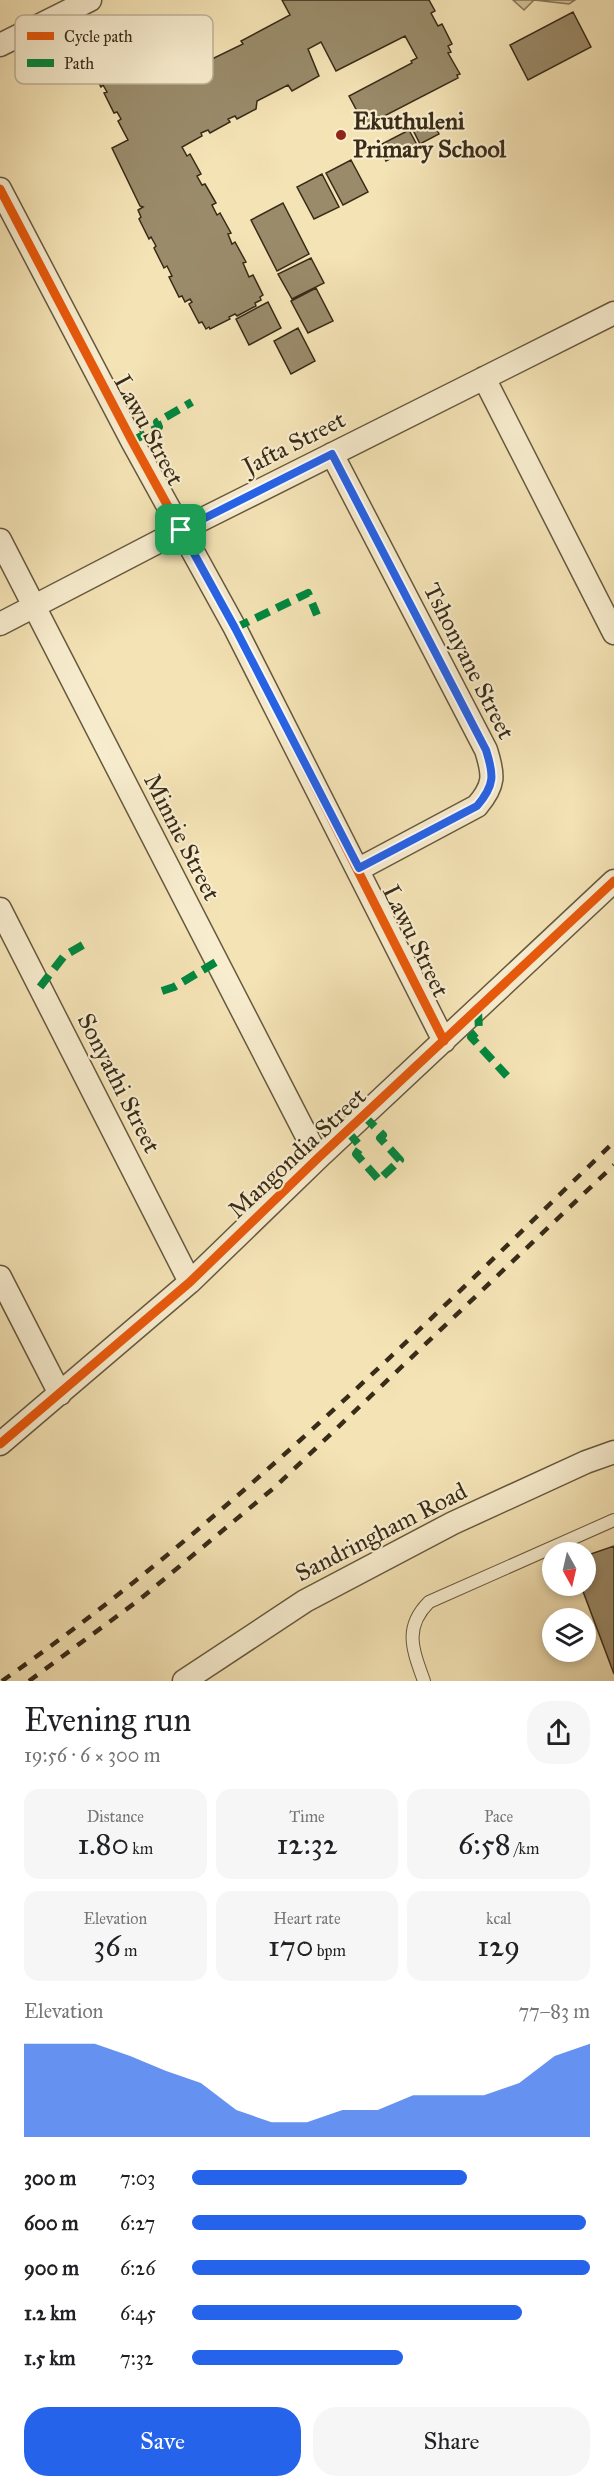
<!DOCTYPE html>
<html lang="en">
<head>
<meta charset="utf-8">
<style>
	:root { --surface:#fff; --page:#f6f6f6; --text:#202124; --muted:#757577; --accent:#2563eb }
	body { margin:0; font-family:"IM FELL Great Primer",serif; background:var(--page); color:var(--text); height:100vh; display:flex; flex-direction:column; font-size:22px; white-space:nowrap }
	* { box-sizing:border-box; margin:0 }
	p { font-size:20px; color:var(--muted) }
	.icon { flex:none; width:33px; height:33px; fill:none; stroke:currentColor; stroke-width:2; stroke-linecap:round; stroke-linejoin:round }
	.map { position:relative; height:1681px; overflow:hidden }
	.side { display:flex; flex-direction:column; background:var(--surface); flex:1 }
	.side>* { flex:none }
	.needle { width:39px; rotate:172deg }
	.fabs { position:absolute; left:542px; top:1542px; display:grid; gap:12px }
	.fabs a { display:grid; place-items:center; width:54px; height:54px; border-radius:50%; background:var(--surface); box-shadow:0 3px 9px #0003; font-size:30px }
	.pin { position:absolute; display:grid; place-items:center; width:51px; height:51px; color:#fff; margin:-26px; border-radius:12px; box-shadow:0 3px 9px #0006 }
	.round { display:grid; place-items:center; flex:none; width:63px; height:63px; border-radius:24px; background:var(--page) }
	.headline { display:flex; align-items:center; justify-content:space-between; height:102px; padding:0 24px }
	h1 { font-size:33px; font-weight:600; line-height:45px }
	.metrics { display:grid; grid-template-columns:repeat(3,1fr); gap:9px; height:102px; padding:6px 24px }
	.metrics div { display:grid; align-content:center; border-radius:15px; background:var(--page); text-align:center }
	.metrics b { font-size:30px; font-weight:600 }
	.metrics small { font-size:16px; font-weight:400 }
	.metrics p { font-size:16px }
	.chart { height:168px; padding:12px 24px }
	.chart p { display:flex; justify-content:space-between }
	.chart svg { width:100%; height:108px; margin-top:6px; fill:var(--accent); opacity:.7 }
	.button { display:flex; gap:12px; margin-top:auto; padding:12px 24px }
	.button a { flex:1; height:69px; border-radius:24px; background:var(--accent); color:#fff; font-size:24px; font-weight:600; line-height:69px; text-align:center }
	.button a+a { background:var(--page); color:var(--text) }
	ul { padding:0 24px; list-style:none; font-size:20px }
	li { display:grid; grid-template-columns:96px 72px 1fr; align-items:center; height:45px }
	li i { height:15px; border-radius:8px; background:var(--accent) }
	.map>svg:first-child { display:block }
	.green { fill:#d4c49a; stroke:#867859; stroke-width:1.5 }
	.building { fill:#9a8b6a; stroke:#382b18; stroke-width:1.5 }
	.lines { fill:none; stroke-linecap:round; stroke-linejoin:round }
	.lane-casing { stroke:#67593f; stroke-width:14 }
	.street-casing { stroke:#67593f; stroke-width:25 }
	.lane { stroke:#f8edcf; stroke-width:12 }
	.street { stroke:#f8edcf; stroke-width:22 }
	.rail { stroke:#382b18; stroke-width:4.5; stroke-dasharray:10 10; stroke-linecap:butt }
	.quiet { stroke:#00873e; stroke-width:8; stroke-dasharray:15 8; stroke-linecap:butt }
	.cycleway-casing { stroke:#f8edcf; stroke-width:13 }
	.cycleway { stroke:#e8590c; stroke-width:9 }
	.route-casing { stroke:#fff; stroke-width:12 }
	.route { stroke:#2563eb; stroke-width:8 }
	.poi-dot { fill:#8f2418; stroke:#f8edcf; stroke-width:2 }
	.labels { text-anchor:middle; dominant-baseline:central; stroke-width:4.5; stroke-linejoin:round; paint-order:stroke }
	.poi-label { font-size:24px; font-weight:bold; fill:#382b18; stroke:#f8edcf; text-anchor:start }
	.street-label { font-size:24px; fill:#382b18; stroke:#f8edcf }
	.key { fill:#f8edcf; stroke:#beb398; stroke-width:1.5 }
	.key-label { font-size:16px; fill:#382b18 }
</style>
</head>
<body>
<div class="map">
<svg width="614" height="1681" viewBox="0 0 614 1681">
	<rect width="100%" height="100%" fill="#f4e3b5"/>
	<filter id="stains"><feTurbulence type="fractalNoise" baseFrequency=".00333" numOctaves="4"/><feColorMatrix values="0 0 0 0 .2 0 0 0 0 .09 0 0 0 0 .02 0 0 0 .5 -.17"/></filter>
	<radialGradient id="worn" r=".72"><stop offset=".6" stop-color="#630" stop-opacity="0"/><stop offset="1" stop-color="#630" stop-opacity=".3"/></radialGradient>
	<path class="green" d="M513,0H575L569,4L534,0L524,10Z"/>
	<path class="building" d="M282,0H429L435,11L431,13L438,26L442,24L452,44L448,46L451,52L448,53L460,74L457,75L458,78L365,126L349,96L412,63L411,61L417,58L405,36L336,71L321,42L308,49L319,76L292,91L288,85L257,101L256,109L237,119L235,116L228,119L230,122L210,133L208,130L201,133L202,136L182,147L187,156L190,154L201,174L197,176L202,185L205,184L216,203L212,205L217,215L220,213L231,233L228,234L232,244L235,242L246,262L243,263L249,277L253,275L263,295L260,297L261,300L255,303L256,306L237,316L235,314L229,317L230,319L210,329L209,327L206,329L202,322L199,323L189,304L192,302L190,299L185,302L182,296L179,297L169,277L172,276L167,266L164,268L154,248L156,246L151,237L149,239L139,219L141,217L138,210L143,207L140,206L112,148L128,140L118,121L121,119L117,112L114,113L104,93L107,92L103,85L101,87L90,67L93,66L89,59L112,47L110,42L123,34L126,40L147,29L149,33L152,32L162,51L159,53L163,60L166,58L177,76L243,44L241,41L290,15Z
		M573,12L591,47L528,80L510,45Z
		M431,118L439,134L420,144L412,128Z
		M409,130L417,145L386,161L378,146Z
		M351,160L368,192L343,205L326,173Z
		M322,174L339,207L314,219L297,187Z
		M283,203L309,254L277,271L251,220Z
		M311,258L324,283L292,299L278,274Z
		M316,288L333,321L308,333L291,301Z
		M268,302L281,328L249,345L236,319Z
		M298,328L315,361L291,374L274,341Z
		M614,1546V1674L581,1586H585V1556Z"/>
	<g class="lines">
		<defs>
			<path id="lane" d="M424,1681C413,1650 403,1628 429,1602L614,1520"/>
			<path id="street" d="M0,45L90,0
				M0,189L132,441L235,628L444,1041
				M484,378L614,633
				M332,454L486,750C494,775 495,785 477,806L359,869
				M0,540L318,1158
				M0,624L181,530L614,313
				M0,909L190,1282
				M0,1277L60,1394
				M0,1444L190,1282L318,1158L614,881
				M184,1681L305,1601L453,1523L586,1462L614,1452"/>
		</defs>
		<use href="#lane" class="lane-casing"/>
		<use href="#street" class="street-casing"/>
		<use href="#lane" class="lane"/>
		<use href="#street" class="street"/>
		<path class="rail" d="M2,1681C225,1525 418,1331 614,1142
			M29,1681L139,1600L275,1487L614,1165"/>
		<path class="quiet" d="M132,441L159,427L157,422L192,402
			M235,628L308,593L317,615
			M40,987L64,956L88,942
			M162,991L174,987L216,962
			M478,1011L479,1030L471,1037L507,1076
			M348,1132L361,1147L356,1154L379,1180L400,1160L380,1138L383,1135L364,1116"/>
		<defs>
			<path id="cycleway" d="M0,189L132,441L235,628L444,1041
				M0,1444L190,1282L318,1158L614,881"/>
		</defs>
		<use href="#cycleway" class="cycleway-casing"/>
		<use href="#cycleway" class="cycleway"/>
	</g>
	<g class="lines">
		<defs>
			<path id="route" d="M332,454L486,750C494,775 495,785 477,806L359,868L235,628L181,530Z"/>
		</defs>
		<use href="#route" class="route-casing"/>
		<use href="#route" class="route"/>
	</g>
	<circle class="poi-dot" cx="341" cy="135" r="6"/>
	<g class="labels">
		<g class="poi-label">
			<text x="353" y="121">Ekuthuleni<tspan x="353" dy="28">Primary School</tspan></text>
		</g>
		<g class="street-label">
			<text transform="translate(149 430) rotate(62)">Lawu Street</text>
			<text transform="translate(294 443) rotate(-27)">Jafta Street</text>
			<text transform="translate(469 661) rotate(63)">Tshonyane Street</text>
			<text transform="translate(182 837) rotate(63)">Minnie Street</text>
			<text transform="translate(416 941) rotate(64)">Lawu Street</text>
			<text transform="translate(119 1083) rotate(63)">Sonyathi Street</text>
			<text transform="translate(297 1153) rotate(-43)">Mangondia Street</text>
			<text transform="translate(381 1532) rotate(-27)">Sandringham Road</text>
		</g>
	</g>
	<rect x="15" y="15" width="198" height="69" rx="9" class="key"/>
	<rect x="27" y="32" width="27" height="8" fill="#e8590c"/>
	<rect x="27" y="59" width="27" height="8" fill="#00873e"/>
	<g class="key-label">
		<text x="64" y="42">Cycle path</text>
		<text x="64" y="69">Path</text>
	</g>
	<rect width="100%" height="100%" filter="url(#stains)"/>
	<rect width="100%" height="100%" fill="url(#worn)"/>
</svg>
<div class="fabs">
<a><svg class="needle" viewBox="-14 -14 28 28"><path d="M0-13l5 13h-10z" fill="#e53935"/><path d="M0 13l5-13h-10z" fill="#757577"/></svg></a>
<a><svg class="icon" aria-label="layers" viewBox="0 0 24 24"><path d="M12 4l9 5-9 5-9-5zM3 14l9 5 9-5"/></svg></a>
</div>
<div class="pin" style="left:181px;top:530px;background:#1e9e55"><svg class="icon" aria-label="arrive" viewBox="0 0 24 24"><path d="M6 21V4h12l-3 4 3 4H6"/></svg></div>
</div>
<section class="side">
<div class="headline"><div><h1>Evening run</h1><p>19:56 · 6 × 300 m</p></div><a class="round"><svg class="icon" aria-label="share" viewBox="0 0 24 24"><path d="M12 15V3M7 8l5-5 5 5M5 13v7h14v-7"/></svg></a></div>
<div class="metrics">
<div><p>Distance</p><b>1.80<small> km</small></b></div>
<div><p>Time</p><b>12:32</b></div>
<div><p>Pace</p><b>6:58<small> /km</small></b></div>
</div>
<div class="metrics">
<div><p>Elevation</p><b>36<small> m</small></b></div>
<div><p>Heart rate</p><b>170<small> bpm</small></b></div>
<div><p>kcal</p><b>129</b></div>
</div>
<div class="chart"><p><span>Elevation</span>77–83 m</p>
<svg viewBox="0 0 160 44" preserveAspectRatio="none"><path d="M0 44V6L10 6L20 6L30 11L40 17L50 22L60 33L70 38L80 38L90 33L100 33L110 27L120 27L130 27L140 22L150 11L160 6V44z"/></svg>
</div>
<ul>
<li><b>300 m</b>7:03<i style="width:69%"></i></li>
<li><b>600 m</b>6:27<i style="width:99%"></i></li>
<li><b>900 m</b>6:26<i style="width:100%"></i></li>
<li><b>1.2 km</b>6:45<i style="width:83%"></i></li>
<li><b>1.5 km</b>7:32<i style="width:53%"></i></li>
</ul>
<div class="button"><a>Save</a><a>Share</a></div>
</section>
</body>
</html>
